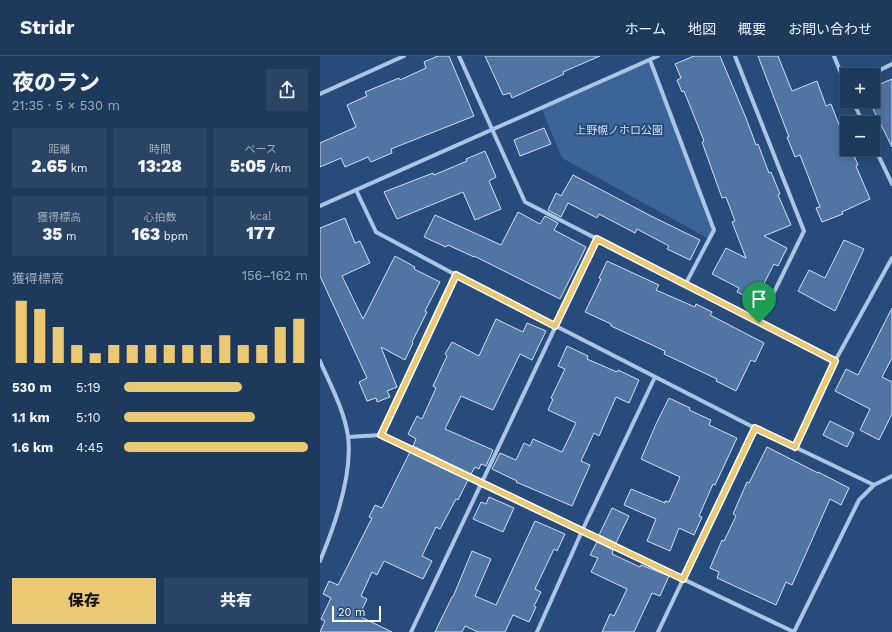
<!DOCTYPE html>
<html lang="ja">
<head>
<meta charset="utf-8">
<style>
	:root { --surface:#1d395c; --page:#2a4465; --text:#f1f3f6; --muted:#a0acbb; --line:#3b5372; --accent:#ebc872 }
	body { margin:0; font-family:"Work Sans","Noto Sans JP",sans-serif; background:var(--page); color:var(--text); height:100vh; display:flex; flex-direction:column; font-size:15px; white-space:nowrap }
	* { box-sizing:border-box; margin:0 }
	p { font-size:13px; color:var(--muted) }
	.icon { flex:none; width:22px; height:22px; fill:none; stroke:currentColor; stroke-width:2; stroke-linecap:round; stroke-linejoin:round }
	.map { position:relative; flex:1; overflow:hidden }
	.sheet { display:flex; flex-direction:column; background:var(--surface); width:320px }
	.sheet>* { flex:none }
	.controls { position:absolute; left:520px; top:12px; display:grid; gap:8px }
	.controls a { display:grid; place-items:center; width:40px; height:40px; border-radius:0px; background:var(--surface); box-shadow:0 2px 10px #0003,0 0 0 1px var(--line); font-size:20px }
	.scale { position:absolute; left:12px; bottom:10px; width:49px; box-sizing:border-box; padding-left:4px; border:2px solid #fff; border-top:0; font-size:11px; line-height:14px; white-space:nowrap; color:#fff; -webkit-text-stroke:3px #274c7b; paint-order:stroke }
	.pin { position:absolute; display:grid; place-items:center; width:34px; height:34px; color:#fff; margin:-41px -17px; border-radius:50% 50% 50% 0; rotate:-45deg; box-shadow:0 0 4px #0007 }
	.pin .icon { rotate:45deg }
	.round { display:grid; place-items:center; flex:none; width:42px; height:42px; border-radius:0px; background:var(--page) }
	.head { display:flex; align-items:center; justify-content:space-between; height:68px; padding:0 12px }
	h1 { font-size:22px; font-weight:800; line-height:30px }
	.figures { display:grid; grid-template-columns:repeat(3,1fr); gap:6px; height:68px; padding:4px 12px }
	.figures div { display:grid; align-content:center; border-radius:0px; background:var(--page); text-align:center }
	.figures b { font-size:17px; font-weight:800 }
	.figures small { font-size:11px; font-weight:400 }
	.figures p { font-size:11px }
	.chart { height:112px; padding:8px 12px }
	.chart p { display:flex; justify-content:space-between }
	.chart svg { width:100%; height:72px; margin-top:4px; stroke:var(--accent); stroke-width:6 }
	.cta { display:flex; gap:8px; margin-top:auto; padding:8px 12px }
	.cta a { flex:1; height:46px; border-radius:0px; background:var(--accent); color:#111; font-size:16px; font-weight:800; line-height:46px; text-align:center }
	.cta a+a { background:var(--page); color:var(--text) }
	ul { padding:0 12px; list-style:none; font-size:13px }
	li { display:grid; grid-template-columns:64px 48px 1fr; align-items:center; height:30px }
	li i { height:10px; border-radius:5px; background:var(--accent) }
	header { display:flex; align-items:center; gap:24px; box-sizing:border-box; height:56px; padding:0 20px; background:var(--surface); border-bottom:1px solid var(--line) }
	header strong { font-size:19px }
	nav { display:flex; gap:22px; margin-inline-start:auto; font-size:14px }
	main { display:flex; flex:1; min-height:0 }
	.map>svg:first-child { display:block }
	.green { fill:#3b6598 }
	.building { fill:#5075a3; stroke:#cedff3 }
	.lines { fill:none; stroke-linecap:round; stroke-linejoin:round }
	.street { stroke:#abc5e4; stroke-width:4 }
	.route-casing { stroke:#fff; stroke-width:8 }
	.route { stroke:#ebc872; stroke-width:5 }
	.labels { text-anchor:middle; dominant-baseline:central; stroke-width:4; stroke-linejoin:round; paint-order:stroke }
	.park-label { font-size:11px; fill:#cedff3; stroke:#274c7b }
</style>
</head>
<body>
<header>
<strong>Stridr</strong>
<nav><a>ホーム</a><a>地図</a><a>概要</a><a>お問い合わせ</a></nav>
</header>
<main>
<section class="sheet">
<div class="head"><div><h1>夜のラン</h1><p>21:35 · 5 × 530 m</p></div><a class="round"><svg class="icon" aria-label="share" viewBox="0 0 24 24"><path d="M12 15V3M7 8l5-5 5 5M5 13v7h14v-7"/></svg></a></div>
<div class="figures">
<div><p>距離</p><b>2.65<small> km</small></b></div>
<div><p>時間</p><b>13:28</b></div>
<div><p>ペース</p><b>5:05<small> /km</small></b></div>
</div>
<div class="figures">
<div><p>獲得標高</p><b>35<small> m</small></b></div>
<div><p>心拍数</p><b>163<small> bpm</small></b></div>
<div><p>kcal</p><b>177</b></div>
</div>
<div class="chart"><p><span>獲得標高</span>156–162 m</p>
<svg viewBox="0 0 160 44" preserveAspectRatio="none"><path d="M5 44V6M15 44V11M25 44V22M35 44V33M45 44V38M55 44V33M65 44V33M75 44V33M85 44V33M95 44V33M105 44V33M115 44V27M125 44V33M135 44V33M145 44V22M155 44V17"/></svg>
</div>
<ul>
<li><b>530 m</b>5:19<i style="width:64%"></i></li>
<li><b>1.1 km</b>5:10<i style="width:71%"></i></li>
<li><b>1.6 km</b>4:45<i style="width:100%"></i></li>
</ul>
<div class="cta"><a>保存</a><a>共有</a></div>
</section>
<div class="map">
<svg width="572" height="576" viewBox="0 0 572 576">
	<rect width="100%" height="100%" fill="#274c7b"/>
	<path class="green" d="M330,4L394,174L389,183L242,102L221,51Z"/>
	<path class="building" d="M118,0H129L154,60L71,93L72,97L51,106L48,101L25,111L21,102L0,111V87L36,71L27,49L47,40L45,36L79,22L80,24L106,12L104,6Z
		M165,0H280L243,16L244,18L192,42L190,37L183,39Z
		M374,0H400L426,62L436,89L438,88L449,117L451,116L460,138L458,139L471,169L444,180L467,192L458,210L454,208L435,245L417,236L419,232L392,218L406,192L426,202L412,166L415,165L406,141L402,142L382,86L384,85L364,35L362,36L357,24L361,22L355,8Z
		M438,0H458L472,35L497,25L506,50L511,48L527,89V93H531L538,109L536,110L550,143L522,156L523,158L502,166L496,152L500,151L497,143L480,99L475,101L467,81H469Z
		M572,23V91L549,45H553V31Z
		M224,72L231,88L200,100L194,84Z
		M165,95L176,121L169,125L181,153L155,164L143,136L77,163L64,136L113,117L114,119L147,105L146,103Z
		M253,119L331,160L380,184L370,204L347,193L349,190L317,173L315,177L279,158L277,162L248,147L241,161L228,154L236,137L241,140Z
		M198,156L220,168L225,160L238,167L234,174L266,191L240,243L154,200V201L128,189L126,191L104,181L115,159L181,189Z
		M25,162L35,187L40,185L50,207L22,220L43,263L75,200L95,211L94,213L120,226L105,255L107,256L92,286L93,287L85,304L61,291L77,331L67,335L70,341L57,346L56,342L47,345L39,326L47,322L0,220V172Z
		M524,184L544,193L515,255L478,235L489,214L505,222Z
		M287,205L339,229L336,234L375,251L376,248L392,256L390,259L444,287L435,306L431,304L416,335L396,325L397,323L344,298L345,295L291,270V268L265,256L281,223L279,222Z
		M572,252V302L562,321L572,326V358L559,384L540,374L550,353L515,335L526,313L538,319Z
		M176,263L203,276L207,267L226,275L212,304L200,298L173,354L141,340L125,373L173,394L166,410L161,408L159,413L155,411L151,418L93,390L96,383L88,378L97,360L102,363L116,332L113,330L127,300L125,298L132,286L159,300Z
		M247,290L268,300L267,303L297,316L298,314L319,324L309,347L296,341L279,380L274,377L261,405L270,409L252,450L196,426L197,425L172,413L180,397L196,404L204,387L210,390L213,383L242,396L256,367L228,354L233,343L231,342L245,313L238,310Z
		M349,342L370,352L369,354L391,364L389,369L417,382L395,429L393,428L379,460L382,461L374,479L359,472L350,495L327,485L336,463L304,449L311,433L345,447V445L349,446L360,421L321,403L336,368Z
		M510,365L534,377L527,391L503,379Z
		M447,391L498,417V416L529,432L521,449L510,443L472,529L466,526L456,549L397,522L399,516L390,512L402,484L404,485L416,460L413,458L427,426L429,427Z
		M90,396L148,424L138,444L136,443L120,473L116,471L102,500L112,505L103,523L64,505L57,519L52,516L41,540L47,543L39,560L72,576H0L5,565L1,563L11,542L3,538L9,525L18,529L52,462L49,461L55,449L62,452Z
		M169,441L194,452L183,476L153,463L161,446L166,448Z
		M292,452L309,460L296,487L279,479Z
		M215,465L245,478L237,495L234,493L215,533L221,536L214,550L216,551L209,566L193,559L185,576H158L145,570L142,576H115L132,541H133L152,495L171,503L155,540L176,549Z
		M277,486L293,494L292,498L320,511L321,509L349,520L340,540L332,537L314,576H282L290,558L294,560L307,533L271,516L278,502L270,499Z"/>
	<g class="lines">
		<path class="street" d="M139,0L205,146L515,305
			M415,0L484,175L439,267
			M514,0L527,32
			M330,4L394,174L365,229
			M550,19L572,8
			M0,38L84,0
			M533,45L543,67
			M553,88L572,128
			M36,134L56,176L136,219L435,372L554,429
			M0,150L338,0
			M0,305C11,330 24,354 28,380C33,419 15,469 0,505
			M61,379L474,576L539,444L554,429L572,420
			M28,381L61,379L136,219
			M475,391L515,305L572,202
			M91,576L277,183
			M217,576L262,475L335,321
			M338,576L435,372"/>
	</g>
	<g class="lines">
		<defs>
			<path id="route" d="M277,183L515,305L475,391L435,372L363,523L61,379L136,219L235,270Z"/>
		</defs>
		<use href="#route" class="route-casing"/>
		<use href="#route" class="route"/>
	</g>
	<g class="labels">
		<g class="park-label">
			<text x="299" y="74">上野幌ノホロ公園</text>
		</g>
	</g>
</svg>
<div class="controls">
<a>+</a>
<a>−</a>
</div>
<div class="scale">20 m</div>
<div class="pin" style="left:439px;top:267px;background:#1e9e55"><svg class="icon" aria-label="arrive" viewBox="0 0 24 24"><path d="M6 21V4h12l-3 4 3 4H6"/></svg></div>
</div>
</main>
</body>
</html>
